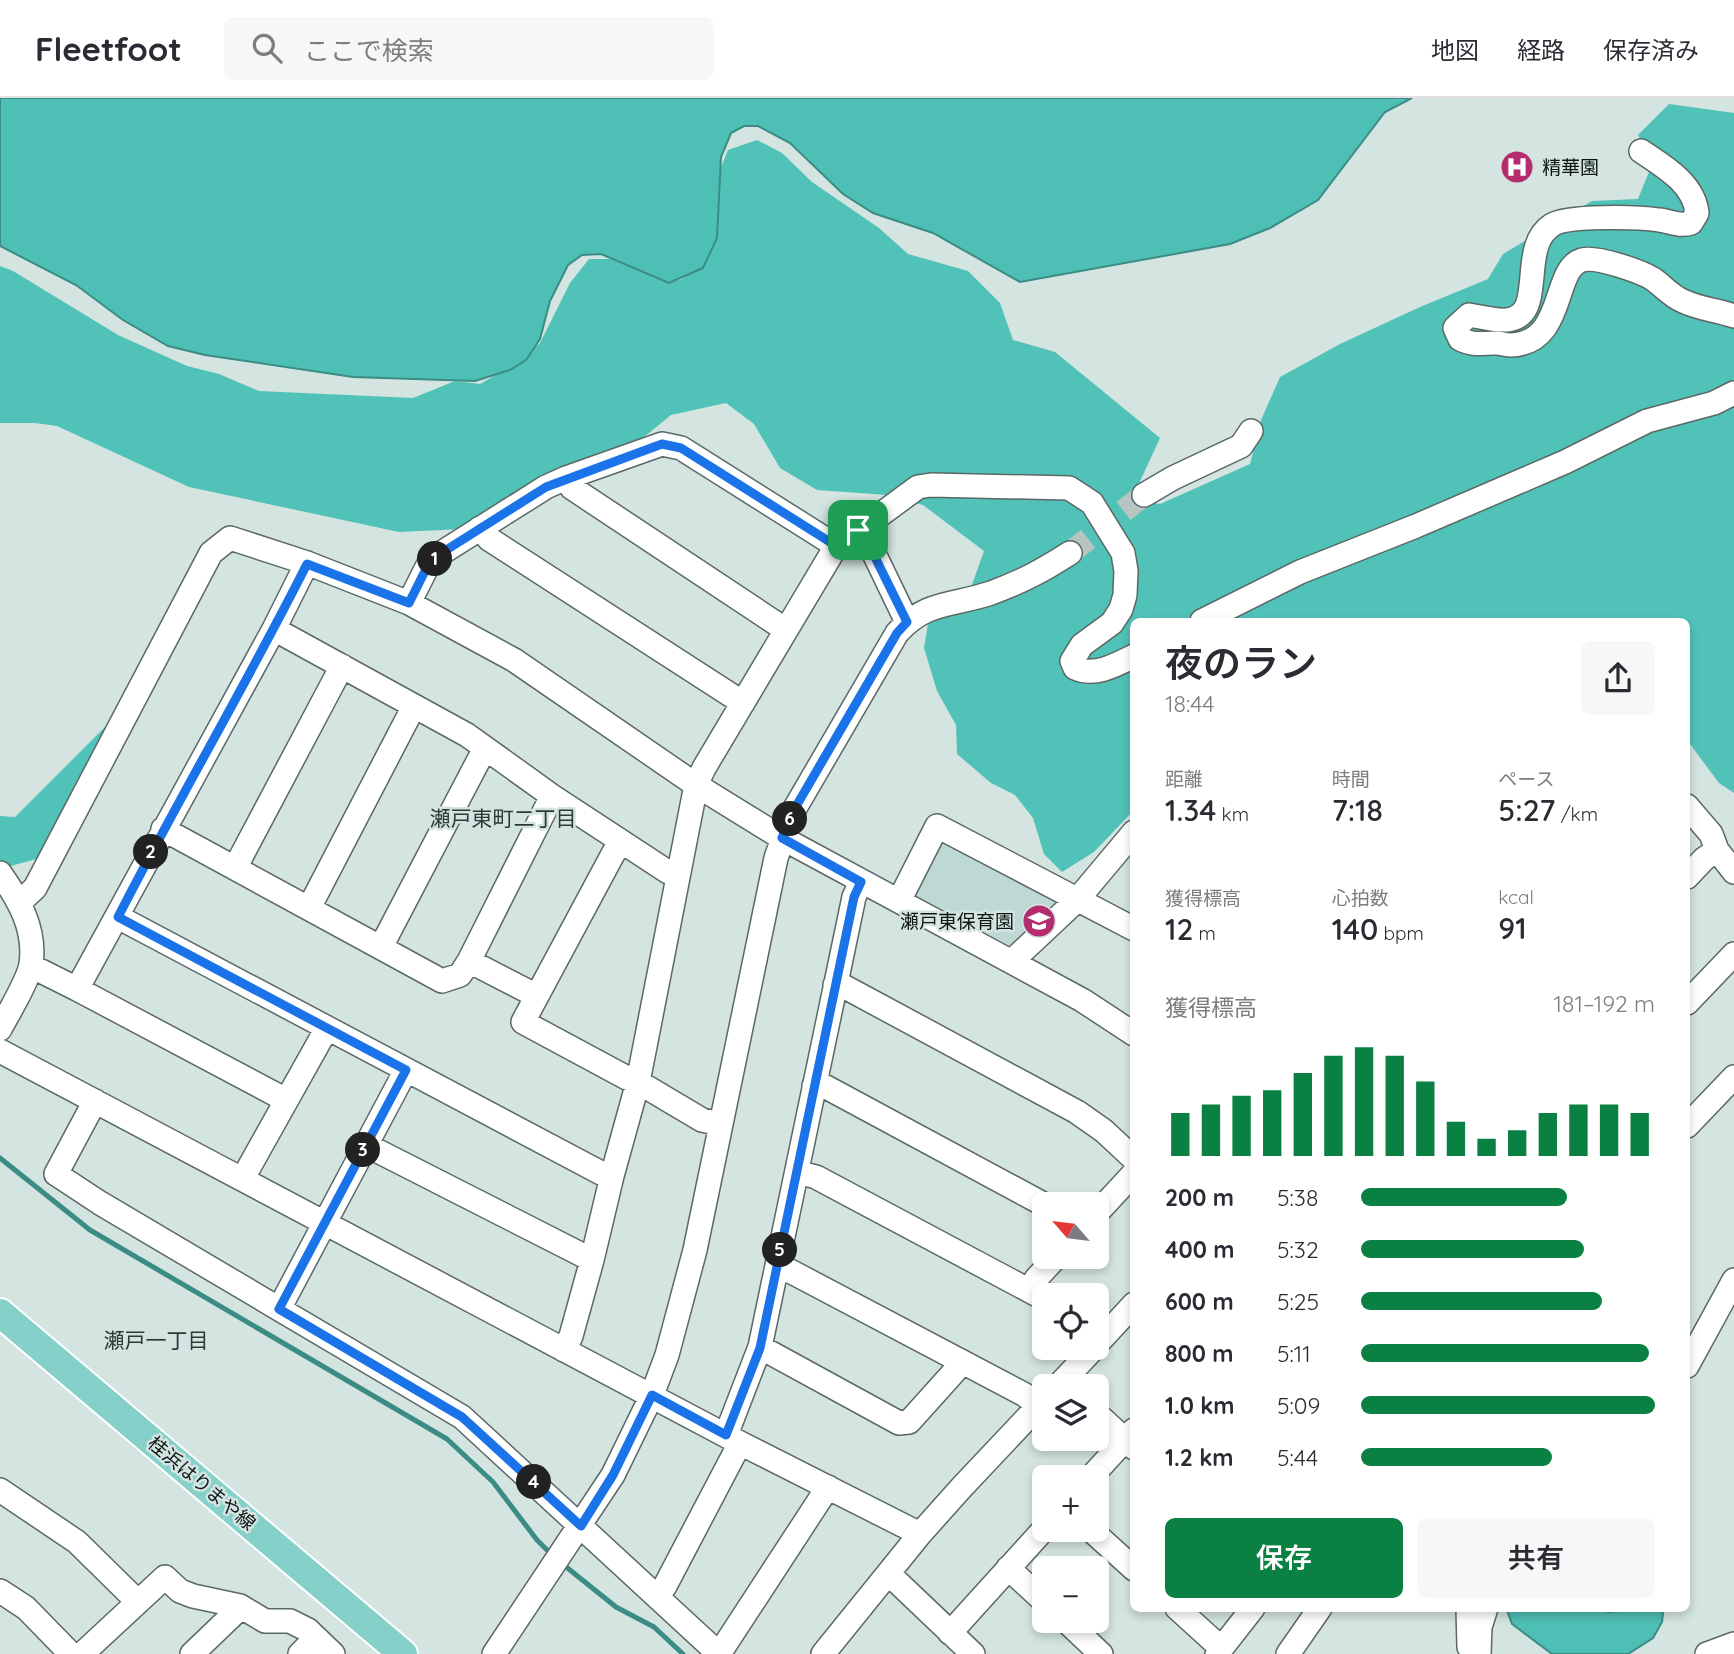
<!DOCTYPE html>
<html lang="ja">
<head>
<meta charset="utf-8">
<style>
	:root { --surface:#fff; --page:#f7f7f7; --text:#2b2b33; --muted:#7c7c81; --line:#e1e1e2; --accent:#0b8043 }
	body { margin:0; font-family:Quicksand,"Noto Sans JP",sans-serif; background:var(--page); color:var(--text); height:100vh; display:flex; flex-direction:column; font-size:26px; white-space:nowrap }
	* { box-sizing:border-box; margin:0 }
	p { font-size:23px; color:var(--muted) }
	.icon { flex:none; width:38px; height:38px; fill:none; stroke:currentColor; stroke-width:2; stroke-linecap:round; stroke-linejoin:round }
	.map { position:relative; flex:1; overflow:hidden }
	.side { position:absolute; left:1130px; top:520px; width:560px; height:994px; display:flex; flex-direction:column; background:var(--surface); border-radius:10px; box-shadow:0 4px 10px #0003 }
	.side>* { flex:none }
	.needle { width:46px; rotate:298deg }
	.controls { position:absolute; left:1032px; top:1094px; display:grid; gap:14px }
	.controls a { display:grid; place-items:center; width:77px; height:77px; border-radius:10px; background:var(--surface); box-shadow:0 4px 10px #0003; font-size:35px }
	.pin { position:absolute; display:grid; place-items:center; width:60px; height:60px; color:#fff; margin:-30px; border-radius:14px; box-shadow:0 4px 10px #0006 }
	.km { position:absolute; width:35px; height:35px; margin:-18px; border-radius:50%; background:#222; color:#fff; font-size:19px; line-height:35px; text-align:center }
	.round { display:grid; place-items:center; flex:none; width:74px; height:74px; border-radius:10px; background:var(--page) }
	.head { display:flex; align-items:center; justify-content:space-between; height:119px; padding:0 35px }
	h1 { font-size:38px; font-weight:600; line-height:52px }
	.figures { display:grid; grid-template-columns:repeat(3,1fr); gap:10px; height:119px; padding:7px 35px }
	.figures div { display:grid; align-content:center }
	.figures b { font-size:30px; font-weight:600 }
	.figures small { font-size:19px; font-weight:400 }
	.figures p { font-size:19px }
	.chart { height:196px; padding:14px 35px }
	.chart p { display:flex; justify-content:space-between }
	.chart svg { width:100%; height:126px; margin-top:7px; stroke:var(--accent); stroke-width:6 }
	.primary-button { display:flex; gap:14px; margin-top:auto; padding:14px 35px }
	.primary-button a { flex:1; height:80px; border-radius:10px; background:var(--accent); color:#fff; font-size:28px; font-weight:600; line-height:80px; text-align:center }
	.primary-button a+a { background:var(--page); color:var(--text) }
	ul { padding:0 35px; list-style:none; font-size:23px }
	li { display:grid; grid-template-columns:112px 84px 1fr; align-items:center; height:52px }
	li i { height:18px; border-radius:9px; background:var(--accent) }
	header { display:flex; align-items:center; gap:42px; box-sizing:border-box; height:98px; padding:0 35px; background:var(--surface); border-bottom:2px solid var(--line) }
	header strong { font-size:33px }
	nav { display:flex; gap:38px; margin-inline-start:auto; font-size:24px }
	.search { width:490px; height:63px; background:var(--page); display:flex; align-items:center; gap:18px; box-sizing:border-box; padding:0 24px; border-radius:10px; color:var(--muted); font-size:26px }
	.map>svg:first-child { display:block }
	.built { fill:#bed8d4 }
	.forest { fill:#51c2b7 }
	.water { fill:#4ebfb4; stroke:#3b8c84; stroke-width:2 }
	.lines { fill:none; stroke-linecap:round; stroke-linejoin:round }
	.stream { stroke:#3b8c84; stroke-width:5 }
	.minor-tunnel { stroke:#b6c5c2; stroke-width:23; stroke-dasharray:23 11; stroke-linecap:butt }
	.minor-casing { stroke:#5a6866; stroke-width:26 }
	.major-casing { stroke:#fff; stroke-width:32 }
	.minor { stroke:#fff; stroke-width:23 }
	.major { stroke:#85d0c9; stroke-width:28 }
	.route-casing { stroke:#fff; stroke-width:14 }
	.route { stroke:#1a73e8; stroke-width:9 }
	.labels { text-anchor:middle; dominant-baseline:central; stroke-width:5; stroke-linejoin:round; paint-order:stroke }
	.poi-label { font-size:19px; fill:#101615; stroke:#d3e4e1; text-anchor:start }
	.street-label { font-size:19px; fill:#101615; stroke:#d3e4e1 }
	.neighbourhood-label { font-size:21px; fill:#2c3a38; stroke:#d3e4e1 }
</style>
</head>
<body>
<header>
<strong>Fleetfoot</strong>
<div class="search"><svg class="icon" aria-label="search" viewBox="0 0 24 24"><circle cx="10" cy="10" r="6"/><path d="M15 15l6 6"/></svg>ここで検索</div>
<nav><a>地図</a><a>経路</a><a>保存済み</a></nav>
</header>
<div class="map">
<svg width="1734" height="1556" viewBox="0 0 1734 1556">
	<rect width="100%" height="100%" fill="#d3e4e1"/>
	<path class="built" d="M948,741L1056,797L1058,809L1017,847L1004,850L915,802L911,790L935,745Z"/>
	<path class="forest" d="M1669,6L1734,15V695L1719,685L1687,642V523H1134V712L1094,754L1062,774L1044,756L1033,720L1015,697L991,685L957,656L956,627L937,593L924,550L928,526L968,498L984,453L923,407L887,397L817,392L780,370L754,326L726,305L671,317L644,339L542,386L462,431L399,434L189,389L57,328L35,325H0V168L13,173L118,237L187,268L219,276L259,293L413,300L455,283L480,286L519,264L540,245L570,185L589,161H610L656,179L680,182L703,168L718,139L712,91L728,52L757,42L782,55L812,84L879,130L908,156L968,173L1000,205L1013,242L1055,254L1160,340L1136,392L1144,403L1160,406L1250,366L1261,322L1280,279L1340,246L1420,209L1488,181L1503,156L1592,103L1638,101L1653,64L1638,37Z
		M111,623L62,729L36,761L0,771V718L15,719Z"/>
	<path class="water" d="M0,0H1412L1385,14L1318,102L1270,130L1230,146L1020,184L933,135L873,115L843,96L790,45L758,28H744L731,35L721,59L717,140L703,170L669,185L601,156L582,157L568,167L550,203L540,241L526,262L510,272L475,283L353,279L205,257L168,248L123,222L76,187L0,148Z
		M1506,1510H1590L1608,1514L1657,1510L1663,1515L1662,1524L1653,1540L1628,1556H1552L1512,1526Z"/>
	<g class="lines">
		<path class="stream" d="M0,1060L90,1132L447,1341L493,1384L537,1442L553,1458
			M560,1464L616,1509L654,1529L683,1556"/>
		<path class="minor-tunnel" d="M1070,455L1144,397"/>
		<defs>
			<path id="minor" d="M1641,53C1663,68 1694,85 1697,115L1691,125C1679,129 1670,123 1659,122C1639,119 1567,117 1552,127C1517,149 1548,218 1507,222C1495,223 1481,219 1469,217L1455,230L1460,241C1475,248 1480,245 1496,245C1501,245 1506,247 1512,247C1566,244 1552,171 1582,162C1596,158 1640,173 1653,181C1663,188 1671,198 1683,203C1699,211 1717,212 1734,218
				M566,380L572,390L786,532
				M1144,397L1173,380L1241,348L1251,333
				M480,430L489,441L743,605
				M858,432L868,443L907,524
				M409,505L427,469L443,454L546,389L566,380L662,346L681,350L830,444L835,450
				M1202,523L1300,474L1416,428L1565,364L1647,323L1714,305L1734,295
				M274,531L467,637L552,698L668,774L678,776
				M1687,708L1711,736L1717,752L1734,774
				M163,731L442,883L460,877L469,863L552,698
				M620,743L523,924L627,980L638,984L702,1022L720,1026
				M235,770L342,568
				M0,775C19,802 36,831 31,866C29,881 8,916 0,931
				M1687,779L1704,761L1717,752
				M899,803L937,728L1134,831
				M20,804L35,790L211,455L230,440L307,465L409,505L514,562L696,687L782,740L1082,902L1134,936
				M309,810L414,608
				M118,819L601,1075L612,1078
				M381,849L485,650
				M469,863L537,898
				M1012,863L1077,802L1134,734
				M31,868L77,891L274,531L307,465
				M835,887L845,889L1077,1014L1104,1033L1134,1061
				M77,891L286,1002
				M1687,905L1734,856
				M0,953L740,1345L920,1436
				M814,988L826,989L1045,1107
				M95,1003L56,1076L100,1105L462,1319L719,1556
				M1687,1028L1734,979
				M366,1047L592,1162
				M797,1074L816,1079L1045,1201
				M243,1080L327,930
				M1097,1115L1134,1075
				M776,1173H790L1025,1297L1038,1308
				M1032,1193L1036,1181L1057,1158
				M279,1211L406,972
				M1097,1246L1134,1206
				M760,1249L899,1325L909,1324L954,1274L961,1263
				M564,1252L571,1238L592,1162L612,1078L638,984L696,687L704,670L835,450L918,389L931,387L1069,390L1092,405L1123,455L1126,473L1125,497L1121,511L1112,525L1082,547L1072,563L1075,570C1095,579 1116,567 1134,558
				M1687,1268L1734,1182
				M1058,1288L1094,1250
				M1097,1316L1134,1350
				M726,1337L760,1249L854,799L861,784
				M1091,1379L1134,1332
				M0,1392L77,1444L138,1504
				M1091,1432L1134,1471
				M1008,1470L1045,1504
				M889,1476L973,1556
				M0,1493L26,1510L71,1556
				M657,1497L665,1488L740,1345
				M1177,1510L1221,1550
				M1468,1510L1469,1549
				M1065,1522L1101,1556
				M950,1535L1045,1430
				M82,1556L165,1479L180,1493L193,1498L240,1508L265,1523H290L308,1532L333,1556
				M192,1556L241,1509
				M300,1556L316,1540
				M494,1556L613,1377L652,1297L667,1257L695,1152L776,760L791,717L897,535C927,502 953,508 991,495C1023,483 1042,473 1070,455
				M719,1556L828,1389
				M823,1556L920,1436L962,1389L1045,1301
				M1217,1556L1253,1510
				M1288,1556L1320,1510
				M1479,1556L1480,1529L1486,1510
				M1707,1556L1734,1546"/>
			<path id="major" d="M0,1215L403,1556"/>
		</defs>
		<use href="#minor" class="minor-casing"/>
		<use href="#major" class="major-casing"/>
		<use href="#minor" class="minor"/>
		<use href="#major" class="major"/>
	</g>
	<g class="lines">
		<defs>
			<path id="route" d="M662,346L681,350L830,444L835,450L858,432L867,443L907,524L897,535L791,717L782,740L861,784L854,799L760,1250L726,1337L652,1297L613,1377L581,1428L462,1319L279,1211L406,972L118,819C179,700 247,585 307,466L409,505L427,469L443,454L546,389Z"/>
		</defs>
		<use href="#route" class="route-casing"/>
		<use href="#route" class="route"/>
	</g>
	<defs>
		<symbol id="hospital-disc" viewBox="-11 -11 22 22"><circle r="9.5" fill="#b42c6e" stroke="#d3e4e1"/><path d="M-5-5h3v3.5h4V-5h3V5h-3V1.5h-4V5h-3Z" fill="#fff"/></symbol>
		<symbol id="school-disc" viewBox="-11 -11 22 22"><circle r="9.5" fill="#b42c6e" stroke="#d3e4e1"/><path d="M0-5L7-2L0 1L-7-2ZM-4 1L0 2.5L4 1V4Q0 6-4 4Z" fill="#fff"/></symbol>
	</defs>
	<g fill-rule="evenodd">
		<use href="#hospital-disc" x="1498" y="50" width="38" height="38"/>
		<use href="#school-disc" x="1020" y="804" width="38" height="38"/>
	</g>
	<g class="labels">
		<g class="poi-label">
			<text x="1542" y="69">精華園</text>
			<text x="1014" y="823" text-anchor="end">瀬戸東保育園</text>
		</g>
		<g class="street-label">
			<text transform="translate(202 1385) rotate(40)">桂浜はりまや線</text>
		</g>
		<g class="neighbourhood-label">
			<text x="503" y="720">瀬戸東町二丁目</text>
			<text x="156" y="1242">瀬戸一丁目</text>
		</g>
	</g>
</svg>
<div class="controls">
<a><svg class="needle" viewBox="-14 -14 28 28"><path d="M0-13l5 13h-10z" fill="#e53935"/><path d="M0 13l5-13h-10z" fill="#7c7c81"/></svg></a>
<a><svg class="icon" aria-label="locate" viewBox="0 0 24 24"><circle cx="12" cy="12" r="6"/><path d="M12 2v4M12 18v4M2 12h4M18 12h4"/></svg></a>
<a><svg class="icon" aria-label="layers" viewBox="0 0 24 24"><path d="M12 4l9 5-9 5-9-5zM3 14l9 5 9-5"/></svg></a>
<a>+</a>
<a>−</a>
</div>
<div class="pin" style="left:858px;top:432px;background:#1e9e55"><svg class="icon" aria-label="arrive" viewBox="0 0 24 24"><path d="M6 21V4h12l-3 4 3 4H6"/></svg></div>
<b class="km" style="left:435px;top:461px">1</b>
<b class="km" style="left:151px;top:754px">2</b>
<b class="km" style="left:363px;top:1052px">3</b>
<b class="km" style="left:534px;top:1384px">4</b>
<b class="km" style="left:780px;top:1152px">5</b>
<b class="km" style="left:790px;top:721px">6</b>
<section class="side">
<div class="head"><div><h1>夜のラン</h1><p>18:44</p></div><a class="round"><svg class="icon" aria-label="share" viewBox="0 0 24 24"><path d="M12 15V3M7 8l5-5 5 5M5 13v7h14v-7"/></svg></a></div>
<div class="figures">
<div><p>距離</p><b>1.34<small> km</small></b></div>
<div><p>時間</p><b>7:18</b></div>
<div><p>ペース</p><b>5:27<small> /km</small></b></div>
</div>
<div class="figures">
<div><p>獲得標高</p><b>12<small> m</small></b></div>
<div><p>心拍数</p><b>140<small> bpm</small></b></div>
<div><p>kcal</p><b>91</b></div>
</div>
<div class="chart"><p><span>獲得標高</span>181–192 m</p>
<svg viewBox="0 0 160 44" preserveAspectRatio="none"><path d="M5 44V29M15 44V26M25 44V23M35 44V21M45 44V15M55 44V9M65 44V6M75 44V9M85 44V18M95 44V32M105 44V38M115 44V35M125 44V29M135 44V26M145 44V26M155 44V29"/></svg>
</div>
<ul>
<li><b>200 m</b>5:38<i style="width:70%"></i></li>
<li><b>400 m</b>5:32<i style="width:76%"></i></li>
<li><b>600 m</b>5:25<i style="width:82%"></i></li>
<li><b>800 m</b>5:11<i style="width:98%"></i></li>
<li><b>1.0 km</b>5:09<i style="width:100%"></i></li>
<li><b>1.2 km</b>5:44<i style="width:65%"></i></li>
</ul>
<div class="primary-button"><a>保存</a><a>共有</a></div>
</section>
</div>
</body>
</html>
